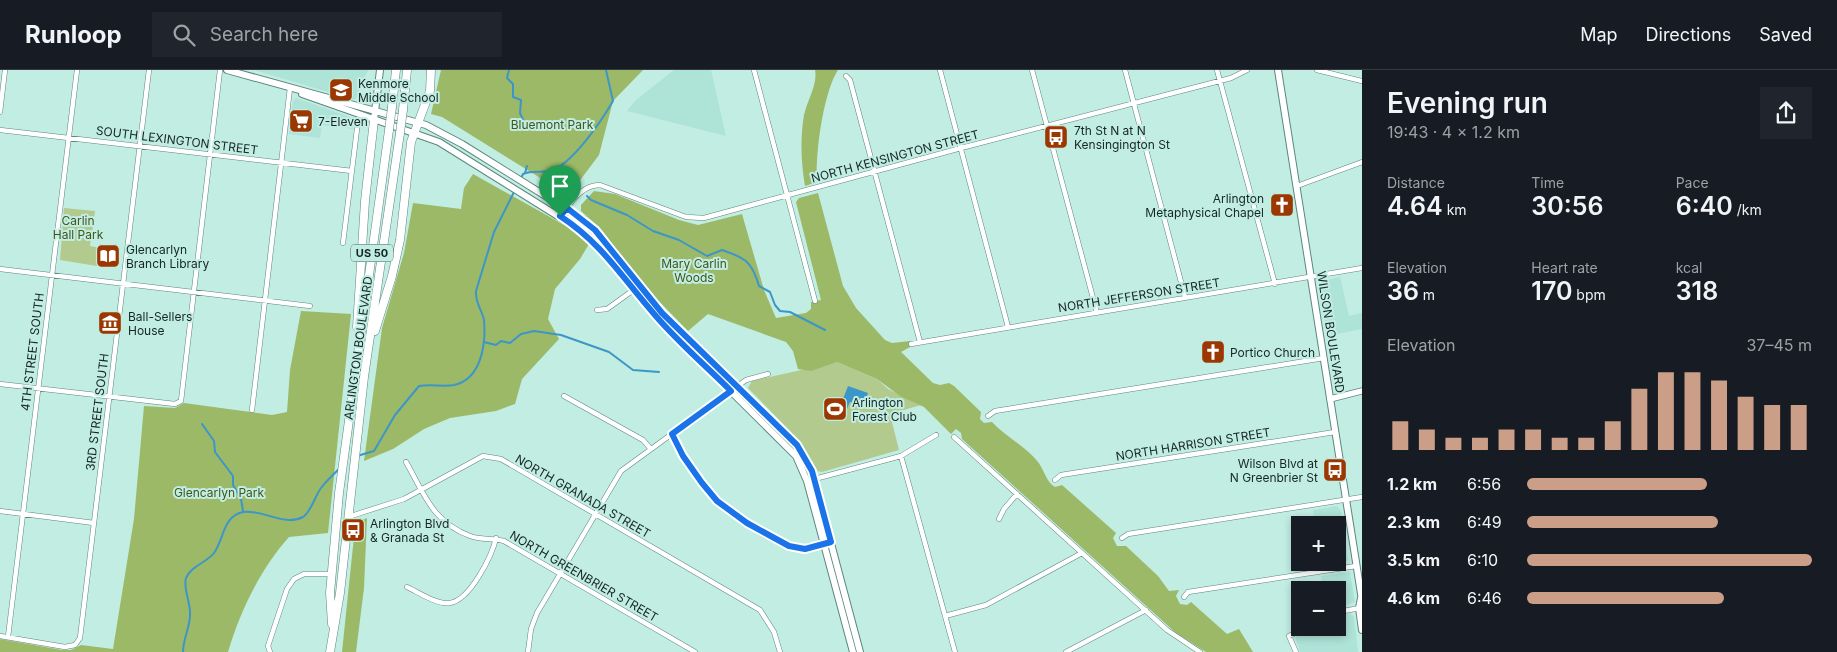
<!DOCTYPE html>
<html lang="en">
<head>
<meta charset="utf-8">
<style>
	:root { --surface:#171b24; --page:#20242c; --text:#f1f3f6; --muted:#9ea1a6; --line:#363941; --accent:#ca9e87 }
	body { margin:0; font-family:Inter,sans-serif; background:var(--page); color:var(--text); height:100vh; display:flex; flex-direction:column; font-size:19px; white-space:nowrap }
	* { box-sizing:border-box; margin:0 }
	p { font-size:16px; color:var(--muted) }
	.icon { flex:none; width:28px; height:28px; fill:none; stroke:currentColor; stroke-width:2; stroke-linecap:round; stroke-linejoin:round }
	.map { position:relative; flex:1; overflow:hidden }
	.panel { display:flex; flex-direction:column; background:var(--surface); width:475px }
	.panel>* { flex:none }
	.tools { position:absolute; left:1291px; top:446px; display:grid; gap:10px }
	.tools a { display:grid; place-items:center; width:55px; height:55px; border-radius:0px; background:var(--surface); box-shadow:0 2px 8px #0003; font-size:25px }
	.pin { position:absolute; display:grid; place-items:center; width:42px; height:42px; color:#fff; margin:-51px -21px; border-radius:50% 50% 50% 0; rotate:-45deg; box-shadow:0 0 5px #0007 }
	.pin .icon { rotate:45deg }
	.round { display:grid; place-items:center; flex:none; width:52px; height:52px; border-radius:0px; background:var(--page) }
	.headline { display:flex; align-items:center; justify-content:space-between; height:85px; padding:0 25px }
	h1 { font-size:28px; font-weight:600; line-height:38px }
	.figures { display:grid; grid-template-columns:repeat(3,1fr); gap:8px; height:85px; padding:5px 25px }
	.figures div { display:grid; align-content:center }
	.figures b { font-size:25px; font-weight:600 }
	.figures small { font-size:14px; font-weight:400 }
	.figures p { font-size:14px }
	.chart { height:140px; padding:10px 25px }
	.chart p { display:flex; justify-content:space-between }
	.chart svg { width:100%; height:90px; margin-top:5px; stroke:var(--accent); stroke-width:6 }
	ul { padding:0 25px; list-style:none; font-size:16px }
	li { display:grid; grid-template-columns:80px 60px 1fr; align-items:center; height:38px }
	li i { height:12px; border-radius:6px; background:var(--accent) }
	header { display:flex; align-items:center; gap:30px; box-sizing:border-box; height:70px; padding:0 25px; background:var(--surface); border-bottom:1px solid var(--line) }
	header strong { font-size:24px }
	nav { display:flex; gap:28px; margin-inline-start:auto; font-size:18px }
	.search { width:350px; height:45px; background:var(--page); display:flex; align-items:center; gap:12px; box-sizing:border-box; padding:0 18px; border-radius:0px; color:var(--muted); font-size:19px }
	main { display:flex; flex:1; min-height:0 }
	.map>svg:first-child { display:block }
	.built { fill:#aee3d8 }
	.green { fill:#b3ca8f }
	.forest { fill:#9cb968 }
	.water { fill:#3c96c8 }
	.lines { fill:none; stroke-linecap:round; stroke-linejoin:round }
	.stream { stroke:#3c96c8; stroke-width:2 }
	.minor-casing { stroke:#5d867e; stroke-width:5.5 }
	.tertiary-casing { stroke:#5d867e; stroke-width:7 }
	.secondary-casing { stroke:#5d867e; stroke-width:8 }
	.trunk-casing { stroke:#5d867e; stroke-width:9 }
	.minor { stroke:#fff; stroke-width:4.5 }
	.tertiary { stroke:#fff; stroke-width:5.5 }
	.secondary { stroke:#fff; stroke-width:6 }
	.trunk { stroke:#fff; stroke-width:8 }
	.trunk-bridge-casing { stroke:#5d867e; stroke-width:9; stroke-linecap:butt }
	.trunk-bridge { stroke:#fff; stroke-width:8 }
	.route-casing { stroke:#fff; stroke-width:10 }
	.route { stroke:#1a73e8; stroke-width:6 }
	.labels { text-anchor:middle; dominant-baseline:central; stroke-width:4; stroke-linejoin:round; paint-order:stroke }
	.shield { fill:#c1ede3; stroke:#49625d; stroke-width:1 }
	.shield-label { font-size:11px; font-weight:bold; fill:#162623 }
	.poi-label { font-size:12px; fill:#162623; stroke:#c1ede3; text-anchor:start }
	.park-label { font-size:12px; fill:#42551c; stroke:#c1ede3 }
	.street-label { font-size:12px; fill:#162623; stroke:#c1ede3 }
</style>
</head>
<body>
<header>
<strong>Runloop</strong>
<div class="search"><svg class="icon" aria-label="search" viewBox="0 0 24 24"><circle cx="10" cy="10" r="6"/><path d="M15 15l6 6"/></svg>Search here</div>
<nav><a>Map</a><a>Directions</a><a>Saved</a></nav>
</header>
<main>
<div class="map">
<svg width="1362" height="582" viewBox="0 0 1362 582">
	<rect width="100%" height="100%" fill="#c1ede3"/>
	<path class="built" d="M254,0H368L355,30Z
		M674,0H711L726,66L627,41L636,30Z
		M296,28L353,48V59L322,55L320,68L289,64L293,31Z
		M1340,207L1349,246L1362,243V259L1327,266L1319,216L1322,211Z
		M1337,436L1341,441L1348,490L1344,494L1320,497L1319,493L1338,492V455H1315L1313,440Z
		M1350,502L1355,532L1339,537L1338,520H1331L1330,518L1323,520L1321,506Z
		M1347,543L1354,546L1358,582H1300L1295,567L1299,564L1313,558H1338V547Z"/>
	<path class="green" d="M64,138L95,141L90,176L100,178L97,196L60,190Z
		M572,147H574L599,168L615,189L587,161L572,150Z
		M837,292L877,309L888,319L921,335L890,344L899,380L822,402L817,401L800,371L748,318L752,311Z"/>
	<path class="forest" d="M441,0H643L613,31L599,85L578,113L563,122L442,47L431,44Z
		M815,0H838C823,23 815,85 817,112L805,116C801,92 800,69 804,45C807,31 818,14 815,0Z
		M473,104L566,156L589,174L580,189L555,219L548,249L559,269L522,309L515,334L496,341L450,348L424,359L393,379L364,391L382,258L404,183L413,133L461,139L464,118Z
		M594,121L615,124L679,150L698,155L742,144L764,220L776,248L806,243L811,239V232L821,230L796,132L799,128L818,123L843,216L856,238L885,270L892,273L910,271V277L901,282L933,313L940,315L949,313L954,316L981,342L980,349L984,353L992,352C1006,367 1025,376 1038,392C1044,399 1046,412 1055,417L1062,415L1116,463L1113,468L1117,476H1126L1158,506L1169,521L1179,520L1176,526L1180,534L1187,535L1191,532L1227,564L1239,559L1253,582H1258H1206L1176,563L962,369L961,363L956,359L951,364L924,337L900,326L877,309L837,292L811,301L798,299L793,281L786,272L708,244L688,261L649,221L601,159L581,141V135Z
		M301,241L351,244L328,463L289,467C261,498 240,541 228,582H0V569L62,580H71L81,575L113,579L134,449L144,336L175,338L184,333L272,345L287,342L290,300Z
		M367,448L364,518L356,582H342L355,457L356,453Z"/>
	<path class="water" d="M848,316L868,323L863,337L850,332L847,339L836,335L839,328L843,329Z"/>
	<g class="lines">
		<path class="stream" d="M509,0L507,8L513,14V27L521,30L520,43L524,52
			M557,97L562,101
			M525,103L527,96
			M521,108L523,104C532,100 541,103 550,101C572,95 602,50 613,31L606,0
			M587,126L591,130L627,145L653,161L679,170L707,186L722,180C746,188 752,192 759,216L770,222L775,235L780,241L790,242L825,260
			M484,272L496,275L501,271L510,273L521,264L534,261L561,265L609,282L633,300L659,302
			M202,354L214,371L215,382L233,406V415L241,429L243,441
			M357,386L374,381L395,345L419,316C431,314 443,317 454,315C482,309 486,273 484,250C482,240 475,233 476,221L494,162L514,122
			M183,582C183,568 191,556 190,542C190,532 183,517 186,508C191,496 206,493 214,483C224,469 223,446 243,442C263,439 284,457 303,447C311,442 315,426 321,418C326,411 333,405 339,399"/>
		<defs>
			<path id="minor" d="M754,0L815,231
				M940,0L1008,257
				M1032,0L1097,243
				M1125,0L1185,227
				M1217,0L1275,214
				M1317,0L1362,11
				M846,6L850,10L920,272
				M0,42L5,0
				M0,60L352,101
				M1297,116L1362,92
				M560,146C571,133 581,115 600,115L686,147L704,148L961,78L1231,8L1247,0
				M343,173L357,59
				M0,199L310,236
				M597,240L607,239L639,216
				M911,274L1362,198
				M0,314L175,334L181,331L220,0
				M564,326L643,370L650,378
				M252,340L290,18
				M988,346L995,341L1324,288
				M672,364C679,376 684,389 692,401C712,430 767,476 803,479C810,479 818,476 825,474
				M954,367L1167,560L1200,582
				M901,386L955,582
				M406,392C424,423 432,452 470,466C480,470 493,468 504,471L695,582
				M1055,410L1061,405L1335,362
				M807,411L901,386L936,365
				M0,441L94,453
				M348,447L404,429L483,386L501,389L760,540L774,562L780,582
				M999,449L1004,439L1017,424
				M1122,468L1128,464L1362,427
				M407,517C418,522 437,535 450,533C470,530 492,486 496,468
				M1184,527L1188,522L1356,496
				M1338,542L1360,538
				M945,546L986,535L1082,483
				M0,566L65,577L75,575L80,568L149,0
				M8,567L77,0
				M270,582L268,576L287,519L294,509L304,504H331
				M528,582L531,559L537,543L621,401L746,310L768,304
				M1066,582L1146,540
				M1296,582L1289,566L1305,558"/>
			<path id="tertiary" d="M1330,329L1362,321"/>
			<path id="secondary" d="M227,0L426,55L462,74L584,150L606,172L662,243L797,375L805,388L814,410L860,582
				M1278,0L1362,530
				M302,24L439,72L577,158L601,178L657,248L796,386L807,411L853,582
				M374,50L380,0
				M1361,528L1359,538L1362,560"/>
			<path id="trunk" d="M392,37L396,0
				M403,40L407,0
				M357,257L365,131L374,50
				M375,261L392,206L400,170L411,72L430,21L431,0
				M332,554L330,523L339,423L389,60
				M330,582L340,523L364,307L400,63"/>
		</defs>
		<use href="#minor" class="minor-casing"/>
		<use href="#tertiary" class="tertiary-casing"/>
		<use href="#secondary" class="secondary-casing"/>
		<use href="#trunk" class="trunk-casing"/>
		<use href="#minor" class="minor"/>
		<use href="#tertiary" class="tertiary"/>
		<use href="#secondary" class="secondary"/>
		<use href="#trunk" class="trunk"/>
		<defs>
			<path id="trunk-bridge" d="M389,60L392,37
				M400,63L403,40"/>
		</defs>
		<use href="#trunk-bridge" class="trunk-bridge-casing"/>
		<use href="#trunk-bridge" class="trunk-bridge"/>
	</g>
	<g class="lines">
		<defs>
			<path id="route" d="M567,138L595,160L662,243L797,375L812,401L831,472L805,479L789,476L747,453L717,431L702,413L683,386L672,364L731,321C706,296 678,272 655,245C623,209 603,174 560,146Z"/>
		</defs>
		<use href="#route" class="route-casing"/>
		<use href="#route" class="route"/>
	</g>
	<defs>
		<symbol id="school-square" viewBox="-11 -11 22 22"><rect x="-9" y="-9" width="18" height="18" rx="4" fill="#9b3700" stroke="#c1ede3"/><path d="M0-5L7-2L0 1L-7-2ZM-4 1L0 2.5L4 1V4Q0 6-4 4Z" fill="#fff"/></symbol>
		<symbol id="supermarket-square" viewBox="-11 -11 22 22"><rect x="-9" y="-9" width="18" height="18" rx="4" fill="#9b3700" stroke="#c1ede3"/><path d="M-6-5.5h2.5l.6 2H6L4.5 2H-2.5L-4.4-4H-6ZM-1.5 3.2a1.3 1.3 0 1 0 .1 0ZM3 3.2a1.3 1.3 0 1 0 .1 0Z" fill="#fff"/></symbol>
		<symbol id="bus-square" viewBox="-11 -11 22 22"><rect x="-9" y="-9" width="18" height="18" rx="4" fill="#9b3700" stroke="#c1ede3"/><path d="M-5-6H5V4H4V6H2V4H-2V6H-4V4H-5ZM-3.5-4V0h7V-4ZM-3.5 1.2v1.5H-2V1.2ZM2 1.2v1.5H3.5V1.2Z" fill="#fff"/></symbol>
		<symbol id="church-square" viewBox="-11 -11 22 22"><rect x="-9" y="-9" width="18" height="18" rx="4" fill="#9b3700" stroke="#c1ede3"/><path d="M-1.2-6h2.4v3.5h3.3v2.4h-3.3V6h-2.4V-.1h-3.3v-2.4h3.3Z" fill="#fff"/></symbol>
		<symbol id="library-square" viewBox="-11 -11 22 22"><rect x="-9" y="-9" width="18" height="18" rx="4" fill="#9b3700" stroke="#c1ede3"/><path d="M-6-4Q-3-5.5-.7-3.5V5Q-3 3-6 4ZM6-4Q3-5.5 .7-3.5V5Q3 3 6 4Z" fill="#fff"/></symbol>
		<symbol id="museum-square" viewBox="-11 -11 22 22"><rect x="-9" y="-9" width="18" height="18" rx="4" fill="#9b3700" stroke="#c1ede3"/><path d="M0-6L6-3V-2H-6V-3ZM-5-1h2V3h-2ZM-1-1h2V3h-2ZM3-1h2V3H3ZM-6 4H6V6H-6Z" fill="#fff"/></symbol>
		<symbol id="stadium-square" viewBox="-11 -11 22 22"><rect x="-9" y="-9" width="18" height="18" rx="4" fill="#9b3700" stroke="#c1ede3"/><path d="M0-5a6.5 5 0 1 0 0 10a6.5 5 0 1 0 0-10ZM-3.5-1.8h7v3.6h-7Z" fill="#fff"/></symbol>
	</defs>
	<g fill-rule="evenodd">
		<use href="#school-square" x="327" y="6" width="28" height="28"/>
		<use href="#supermarket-square" x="287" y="37" width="28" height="28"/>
		<use href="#bus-square" x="1042" y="53" width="28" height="28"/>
		<use href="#church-square" x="1268" y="121" width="28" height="28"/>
		<use href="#library-square" x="94" y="172" width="28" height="28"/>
		<use href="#museum-square" x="96" y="239" width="28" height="28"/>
		<use href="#church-square" x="1199" y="268" width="28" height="28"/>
		<use href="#stadium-square" x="821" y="325" width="28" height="28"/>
		<use href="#bus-square" x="1321" y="386" width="28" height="28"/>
		<use href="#bus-square" x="339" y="446" width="28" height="28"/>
	</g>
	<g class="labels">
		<rect class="shield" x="351" y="174.5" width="42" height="17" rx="4"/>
		<g class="shield-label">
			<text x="372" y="183">US 50</text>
		</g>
		<g class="poi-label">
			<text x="358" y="13">Kenmore<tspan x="358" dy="14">Middle School</tspan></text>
			<text x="318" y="51">7-Eleven</text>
			<text x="1074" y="60">7th St N at N<tspan x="1074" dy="14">Kensingington St</tspan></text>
			<text x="1264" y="128" text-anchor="end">Arlington<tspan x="1264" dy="14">Metaphysical Chapel</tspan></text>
			<text x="126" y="179">Glencarlyn<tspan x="126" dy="14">Branch Library</tspan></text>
			<text x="128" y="246">Ball-Sellers<tspan x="128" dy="14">House</tspan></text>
			<text x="1230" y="282">Portico Church</text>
			<text x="852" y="332">Arlington<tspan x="852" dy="14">Forest Club</tspan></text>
			<text x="1318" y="393" text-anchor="end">Wilson Blvd at<tspan x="1318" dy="14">N Greenbrier St</tspan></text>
			<text x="370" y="453">Arlington Blvd<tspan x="370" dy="14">&amp; Granada St</tspan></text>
		</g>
		<g class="park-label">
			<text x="552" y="54">Bluemont Park</text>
			<text x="78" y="150">Carlin<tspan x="78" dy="14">Hall Park</tspan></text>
			<text x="694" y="193">Mary Carlin<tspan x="694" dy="14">Woods</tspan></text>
			<text x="219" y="422">Glencarlyn Park</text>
		</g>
		<g class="street-label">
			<text transform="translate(177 70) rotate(7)">SOUTH LEXINGTON STREET</text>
			<text transform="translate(895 86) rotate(-15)">NORTH KENSINGTON STREET</text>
			<text transform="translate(1139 225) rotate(-9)">NORTH JEFFERSON STREET</text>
			<text transform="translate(1331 262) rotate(81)">WILSON BOULEVARD</text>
			<text transform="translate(358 278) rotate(-82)">ARLINGTON BOULEVARD</text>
			<text transform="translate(32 282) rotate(-83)">4TH STREET SOUTH</text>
			<text transform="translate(97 342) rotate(-83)">3RD STREET SOUTH</text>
			<text transform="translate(1193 374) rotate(-9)">NORTH HARRISON STREET</text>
			<text transform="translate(583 426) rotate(30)">NORTH GRANADA STREET</text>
			<text transform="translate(584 506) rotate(30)">NORTH GREENBRIER STREET</text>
		</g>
	</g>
</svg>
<div class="tools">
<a>+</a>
<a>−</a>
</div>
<div class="pin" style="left:560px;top:146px;background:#1e9e55"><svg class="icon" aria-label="arrive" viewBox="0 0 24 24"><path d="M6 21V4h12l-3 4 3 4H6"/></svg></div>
</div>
<section class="panel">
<div class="headline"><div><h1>Evening run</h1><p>19:43 · 4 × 1.2 km</p></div><a class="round"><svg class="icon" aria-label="share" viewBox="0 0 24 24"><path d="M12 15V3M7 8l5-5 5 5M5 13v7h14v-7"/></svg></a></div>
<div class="figures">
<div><p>Distance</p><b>4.64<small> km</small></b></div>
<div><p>Time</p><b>30:56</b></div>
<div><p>Pace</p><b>6:40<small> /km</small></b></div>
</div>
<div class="figures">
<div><p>Elevation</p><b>36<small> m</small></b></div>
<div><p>Heart rate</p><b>170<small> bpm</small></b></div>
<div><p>kcal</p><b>318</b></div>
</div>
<div class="chart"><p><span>Elevation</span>37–45 m</p>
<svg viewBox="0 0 160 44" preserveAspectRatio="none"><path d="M5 44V30M15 44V34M25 44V38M35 44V38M45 44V34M55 44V34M65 44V38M75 44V38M85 44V30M95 44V14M105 44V6M115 44V6M125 44V10M135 44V18M145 44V22M155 44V22"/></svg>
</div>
<ul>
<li><b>1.2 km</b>6:56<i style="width:63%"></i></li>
<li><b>2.3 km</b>6:49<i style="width:67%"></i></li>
<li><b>3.5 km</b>6:10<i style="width:100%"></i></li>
<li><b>4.6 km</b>6:46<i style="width:69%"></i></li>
</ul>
</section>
</main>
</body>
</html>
